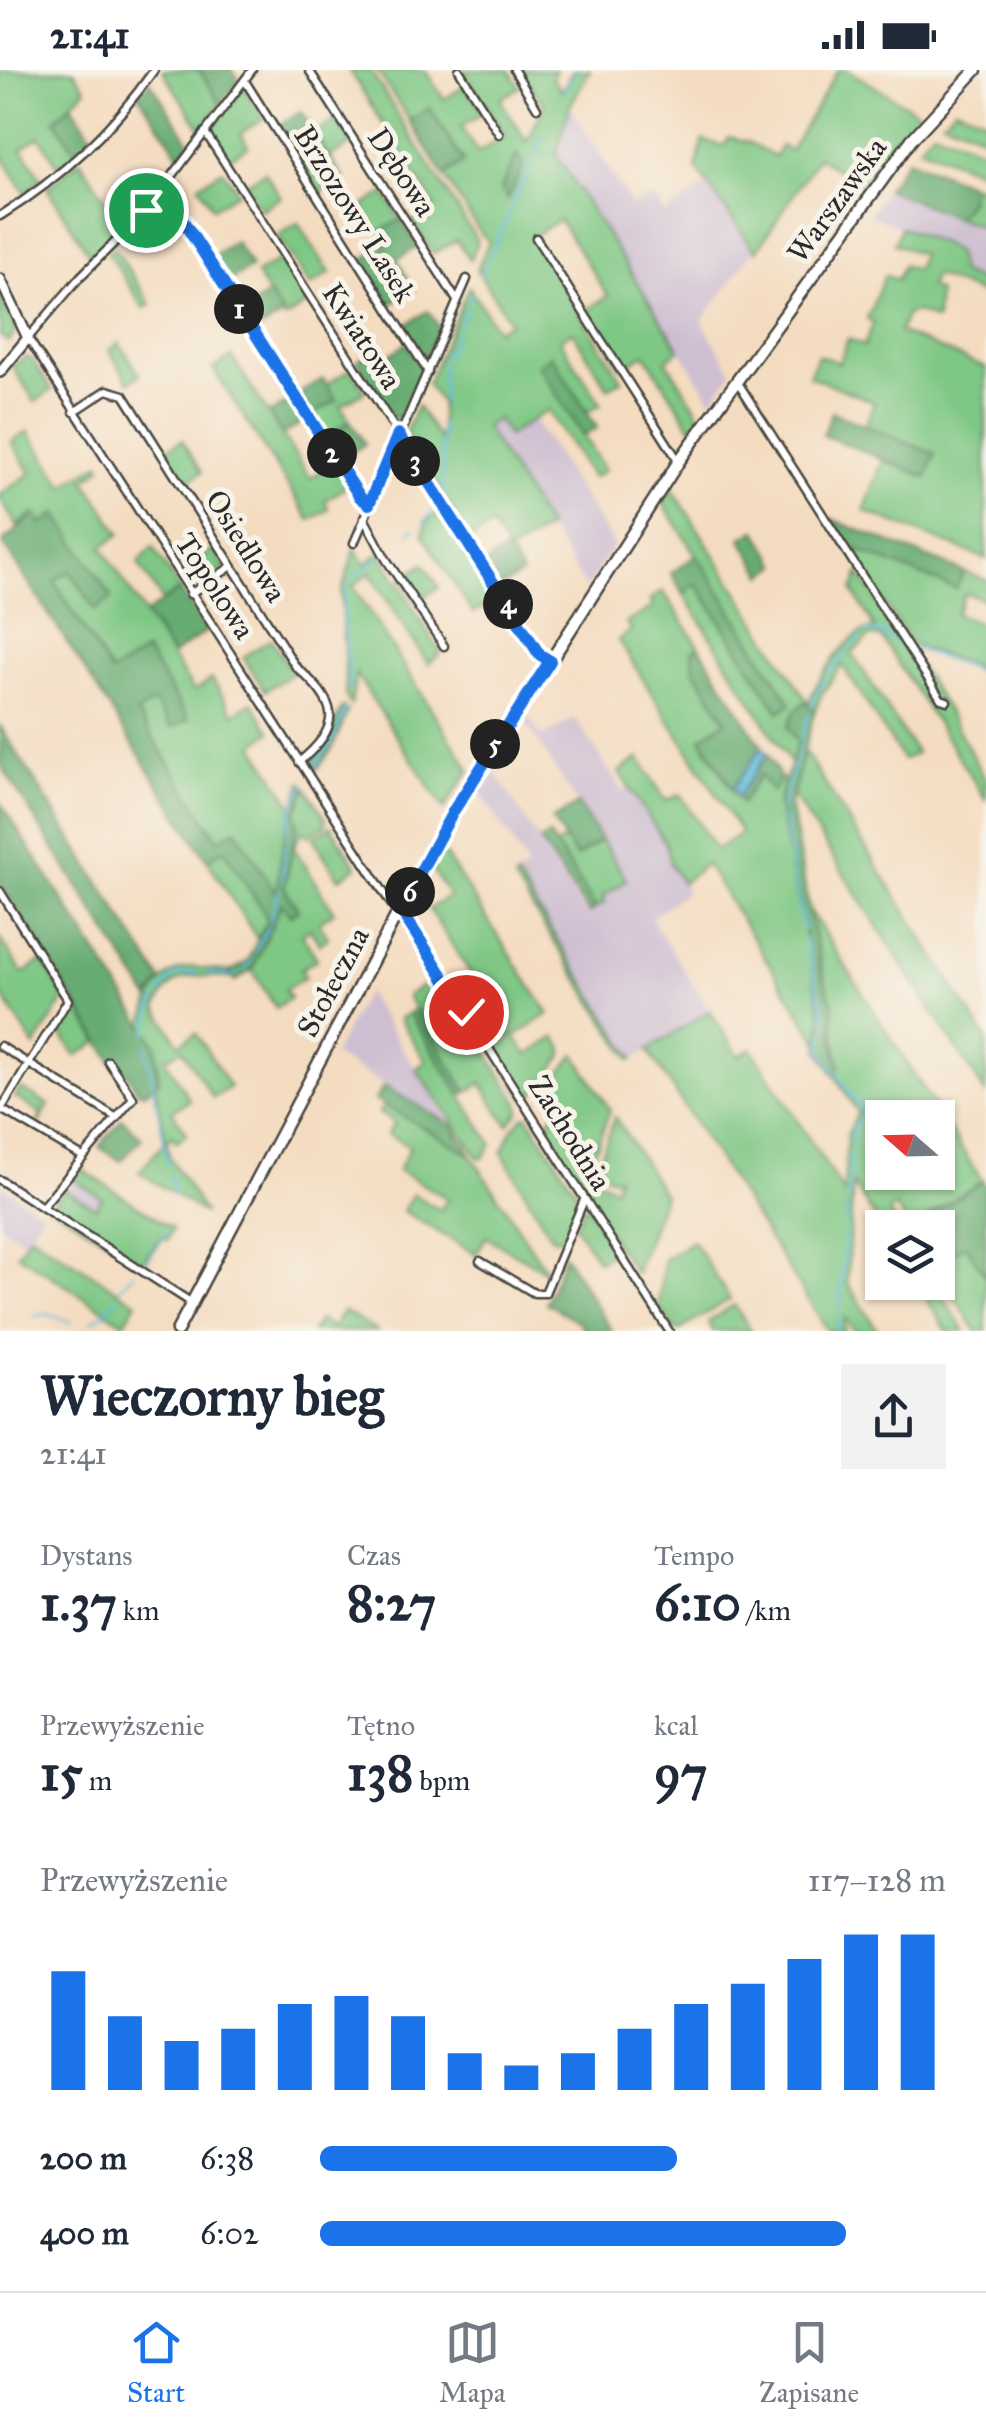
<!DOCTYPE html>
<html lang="pl">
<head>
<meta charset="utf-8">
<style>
	:root { --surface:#fff; --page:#f2f2f3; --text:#1f2937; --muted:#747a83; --line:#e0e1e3; --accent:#1a73e8 }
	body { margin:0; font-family:"IM FELL Great Primer",serif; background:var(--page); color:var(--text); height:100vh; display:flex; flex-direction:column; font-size:38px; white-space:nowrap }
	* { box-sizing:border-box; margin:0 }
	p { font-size:32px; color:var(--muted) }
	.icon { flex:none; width:55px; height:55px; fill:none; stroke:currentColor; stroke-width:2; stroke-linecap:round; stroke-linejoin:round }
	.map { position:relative; height:1261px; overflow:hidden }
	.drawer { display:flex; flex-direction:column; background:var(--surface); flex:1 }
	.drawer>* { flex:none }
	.needle { width:65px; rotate:290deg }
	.fabs { position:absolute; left:865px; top:1030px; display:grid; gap:20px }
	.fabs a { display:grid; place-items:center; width:90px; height:90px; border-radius:0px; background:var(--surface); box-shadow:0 2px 8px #0004; font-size:50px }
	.pin { position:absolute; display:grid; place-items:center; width:85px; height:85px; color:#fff; margin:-42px; border:5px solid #fff; border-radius:50%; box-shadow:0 2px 10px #0007 }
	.km { position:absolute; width:50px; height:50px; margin:-25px; border-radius:50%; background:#222; color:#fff; font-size:28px; line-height:50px; text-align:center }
	.round { display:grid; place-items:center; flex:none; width:105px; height:105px; border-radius:0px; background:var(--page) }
	.head { display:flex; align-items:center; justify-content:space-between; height:170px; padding:0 40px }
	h1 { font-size:55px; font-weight:700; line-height:75px }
	.figures { display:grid; grid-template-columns:repeat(3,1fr); gap:15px; height:170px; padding:10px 40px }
	.figures div { display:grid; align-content:center }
	.figures b { font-size:50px; font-weight:700 }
	.figures small { font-size:28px; font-weight:400 }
	.figures p { font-size:28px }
	.chart { height:280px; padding:20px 40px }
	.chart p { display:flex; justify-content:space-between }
	.chart svg { width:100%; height:180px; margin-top:10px; stroke:var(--accent); stroke-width:6 }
	ul { padding:0 40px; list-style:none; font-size:32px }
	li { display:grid; grid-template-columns:160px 120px 1fr; align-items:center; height:75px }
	li i { height:25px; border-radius:12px; background:var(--accent) }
	.status { display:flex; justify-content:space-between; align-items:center; height:70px; padding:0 50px; background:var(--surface); direction:ltr }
	.status svg { height:28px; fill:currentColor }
	.tabs { display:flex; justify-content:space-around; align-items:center; height:140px; border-top:2px solid var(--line); background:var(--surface); font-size:28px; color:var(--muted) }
	.tabs a { display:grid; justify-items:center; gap:5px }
	.tabs .selected { color:var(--accent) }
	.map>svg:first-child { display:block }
	.industrial { fill:#cebed1 }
	.green { fill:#7ec784; stroke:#547958; stroke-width:2.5; fill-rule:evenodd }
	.forest { fill:#66ac72; stroke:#486c4e; stroke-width:2.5 }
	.water { fill:#5ebbdc; stroke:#447384; stroke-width:2.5 }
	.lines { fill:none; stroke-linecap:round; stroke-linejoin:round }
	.stream { stroke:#5ebbdc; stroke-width:2.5 }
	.minor-casing { stroke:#494641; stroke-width:11 }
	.tertiary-casing { stroke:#494641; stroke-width:14 }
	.secondary-casing { stroke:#494641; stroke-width:15 }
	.minor { stroke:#fff; stroke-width:6 }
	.tertiary { stroke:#fff; stroke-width:9 }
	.secondary { stroke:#fff; stroke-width:10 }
	.route-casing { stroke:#fff; stroke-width:20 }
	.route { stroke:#1a73e8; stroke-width:12 }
	.labels { text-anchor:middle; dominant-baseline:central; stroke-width:10; stroke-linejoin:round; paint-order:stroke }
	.street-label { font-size:30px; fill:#2b2b2b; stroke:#f7f3e8 }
</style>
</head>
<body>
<div class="status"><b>21:41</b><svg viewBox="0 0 49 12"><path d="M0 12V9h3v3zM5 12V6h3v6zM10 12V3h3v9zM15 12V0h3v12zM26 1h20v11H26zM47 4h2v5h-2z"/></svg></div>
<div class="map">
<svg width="986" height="1261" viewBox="0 0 986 1261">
	<rect width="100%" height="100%" fill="#f7f3e8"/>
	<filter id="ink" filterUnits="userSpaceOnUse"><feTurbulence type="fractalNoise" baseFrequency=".01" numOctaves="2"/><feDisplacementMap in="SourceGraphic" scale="20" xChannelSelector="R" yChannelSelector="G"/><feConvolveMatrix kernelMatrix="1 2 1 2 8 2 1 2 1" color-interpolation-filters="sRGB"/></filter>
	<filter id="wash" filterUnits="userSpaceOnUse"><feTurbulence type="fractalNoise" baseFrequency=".0048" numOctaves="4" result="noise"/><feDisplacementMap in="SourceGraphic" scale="40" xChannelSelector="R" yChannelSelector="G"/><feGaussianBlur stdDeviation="2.25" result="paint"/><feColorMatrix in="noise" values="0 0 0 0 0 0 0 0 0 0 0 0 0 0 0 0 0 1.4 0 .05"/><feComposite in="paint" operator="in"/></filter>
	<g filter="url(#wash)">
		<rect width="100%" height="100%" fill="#f4dcc0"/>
		<path class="industrial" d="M570,37L632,136L653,126L665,144L708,114L754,180L702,251L732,302L712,330L556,85Z
			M886,119L986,158V213L960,203L944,174L869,145Z
			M497,349L509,365L533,349L614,475L586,518L485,357Z
			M526,643L542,667L575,648L623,721L629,717L666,774L670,794L687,821L651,848L710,941L634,989L517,807L528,796L478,719L492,697L586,844L604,833L602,827L626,811L523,648Z
			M366,922L416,999L452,1055L333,985Z
			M75,1110L102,1128L95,1139L68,1121Z
			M0,1115L43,1143L25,1171L0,1155Z"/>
		<path class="green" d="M0,0H74L86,19L55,50L77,84L60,99L39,66L22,78L42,110L25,123L0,83Z
			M162,0H199L221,34L201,59Z
			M349,0H370L478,172L470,190L457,170L433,184L412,151L435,136Z
			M377,0H425L444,29L465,16L483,43L461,57L478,83L505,65L463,0H509L520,17L500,29L527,72L545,35L519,0H556L552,8L562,21L573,0H590L570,36L556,85L680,280L666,290L701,346L692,358L645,284L622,298L586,240L608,226L559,150L532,167L622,310L608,318L572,261L560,270L601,334L587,342L551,286L538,295L605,400L592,408L548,340L508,366L497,349L485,357L548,458L509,483L492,456L471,469L405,364L417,336L440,370L441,333L427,314L469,217L497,260L510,252L477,200L489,171L479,161L444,106L464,92L430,39L410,51Z
			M838,0H847L923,45L865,118L818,87L756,182L696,98L703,70L724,76L729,67L748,72L775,86L781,76L790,81Z
			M243,18L264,48L241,63L248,76L228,89L211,59Z
			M955,37L986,49V67L943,50Z
			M337,49L353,73L330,87L344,109L320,123L306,101L329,87L315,64Z
			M933,60L986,81V104L919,77Z
			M80,90L123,157L92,189L47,118Z
			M223,100L238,122L213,138L199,115Z
			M265,102L281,127L261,140L244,115Z
			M972,115L986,121V158L957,148L969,130Z
			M384,123L401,149L379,163L362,137Z
			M298,153L330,203L310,216L277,166Z
			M901,157L944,174L957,184L960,203L986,213V226L934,205L929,217L938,222L936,250L916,242L907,244L899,262L986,298V489L864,441L883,390L927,407L935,384L865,356L874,332L809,306L818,285L839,293L848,269L864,276L874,252L867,249L885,205L897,210L903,195L916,200L921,184L894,174Z
			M114,177L151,235L144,238L108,183Z
			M281,189L309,233L284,249L256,204Z
			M0,223L17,260L9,272L0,266Z
			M119,273L140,305L129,312L109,280Z
			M26,287L32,289L52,320L35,332L12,296Z
			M232,287L310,408L334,393L349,415L325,431L329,439L310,450L213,299Z
			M351,299L365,321L341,336L350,351L326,367L312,345L336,330L327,314Z
			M28,361L64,416L100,393L102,397L85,410L120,464L102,477L194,621L212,609L234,644L252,632L271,662L254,675L292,735L276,825L235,760L219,771L136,642L154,632L146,582L112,604L54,511L70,500L112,528L57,444L41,454L34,444L17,456L0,429V425L31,403L12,372Z
			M182,370L202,402L186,413L165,380Z
			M672,418L807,631L795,640L798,672L791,694L683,523L696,513L779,642L790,634L663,433Z
			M444,439L504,534L490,543L486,536L473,543L423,465L426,452Z
			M847,476L956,519L964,502L986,510V530L965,523L956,544L986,556V601L911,574Z
			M153,477L180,519L163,532L138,493Z
			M214,479L226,498L197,516L185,498Z
			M355,479L365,494L380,483L441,583L428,594L370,503L353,516L470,700L444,739L356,604L351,635L346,627L341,524Z
			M424,494L439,517L417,531L402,508Z
			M859,503L950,645L986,710V730L881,567L870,566L852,583L916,683L903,690L842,595L821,625L814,643L808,634C817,610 848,561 875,558L853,521Z
			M663,521L699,576L692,582L694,598L727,651L701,669L735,725L742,732L760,704L772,721L781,708L786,713L778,732L822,947L819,973L706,794L682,813L670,794L666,774L619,702L639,688L666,731L680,724L716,780L741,763L618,570L631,561L626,553L653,537L650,530Z
			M271,569L293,603L265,621L243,587Z
			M805,682L986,968V1024L791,722Z
			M306,717L326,749L325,755L308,766L302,760L294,778L334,842L319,852L328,868L320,874L310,859L302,864L317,889L301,899L305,907L285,920L290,928L276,938L252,900L281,833L298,752L295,746Z
			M331,756L357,797L339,809L313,768Z
			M564,769L577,787L601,770L627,810L602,827L605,832L596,838L556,776Z
			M224,779L268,849L258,870L207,790Z
			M442,780L549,944L515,966L528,985L556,967L563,978V986L530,1028H525L494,979L511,967L429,839L449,826L432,799Z
			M517,807L634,989L631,991L514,810Z
			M809,839L982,1111L930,1145L936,1157H910L896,1137L889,1142L899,1157L882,1159L853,1114L847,1212L878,1261H854L845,1248L844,1261H828L648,980L710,941L739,986L751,978L844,1123L847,1065L858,1043L835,1006C846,982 815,872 809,839ZM882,1048H938V1102H882Z
			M0,868L23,904L42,891L65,928L35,977L0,922Z
			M192,897L230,902L233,908C197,906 172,898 157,938L179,974L196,963L230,1017L213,1028L182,979L165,989L190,1030L172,1041L187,1064L176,1072L172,1066L167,1071L169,1086L205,1144L139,1102L166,1071L155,1014L158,1010L156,975L143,956C150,928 159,901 192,897Z
			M438,906L520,1035L519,1042L508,1055L481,1013L467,1022L407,926Z
			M77,937L99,972L76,986L59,960Z
			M409,943L492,1074L483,1088L478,1087L416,999L426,991L399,949Z
			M575,984L610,1040L584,1112H580L545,1056L565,1029L554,1011Z
			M20,1018L49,1035L37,1056L41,1043L15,1027Z
			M384,1034L471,1085L547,1202L486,1167L476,1184L403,1141L413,1124L440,1140L448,1129L398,1100L410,1077L387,1064L395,1053L379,1043Z
			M524,1046H528L580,1127L565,1169L552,1168L502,1083L512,1060Z
			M615,1047L664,1125L635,1204L586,1127L591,1112L597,1109L614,1118L618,1106L614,1108L599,1103L597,1097Z
			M78,1097L173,1159L167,1170L162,1167L142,1192L51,1136L64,1119L96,1138L102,1128L70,1107Z
			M584,1136H587L616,1181L598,1191L575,1156Z
			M938,1159L952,1182L966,1175L986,1207V1261H976L938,1201Z
			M30,1164L137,1233L124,1253L17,1184Z
			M693,1171L730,1229L680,1260L674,1259L663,1242L658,1240L664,1189Z
			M916,1213H934L965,1261H947Z
			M734,1235L751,1261H713L708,1252Z
			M343,1241L377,1261H312L319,1250L333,1258Z"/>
		<path class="forest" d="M199,0H232L239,10L221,34Z
			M150,11L190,73L180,86L139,25Z
			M72,34L93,68L77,84L55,50Z
			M429,38L464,92L444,106L410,51Z
			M301,42L329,87L306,101L278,56Z
			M517,84L524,94L508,130L501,119Z
			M907,89L972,115L969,130L957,148L886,119Z
			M401,149L418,176L397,190L414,219L390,234L363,190L386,175L379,163Z
			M235,171L251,197L227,213L211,187Z
			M269,224L283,245L258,261L245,240Z
			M428,241L440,258L424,288L404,256Z
			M407,273L422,300L396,352L357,291L378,277L385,288Z
			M551,285L597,358L583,366L538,295Z
			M323,309L337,330L312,345L299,324Z
			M293,328L306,350L282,365L269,344Z
			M832,342L935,384L927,407L823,365Z
			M350,351L365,374L341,390L326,367Z
			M35,444L41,454L57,444L112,528L95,540L70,501L54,511L111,603L146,581L189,650L171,658L154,632L137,643L218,770L236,759L276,823L285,763L302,712L306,717L295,746L298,752L284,817L298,840L290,845L281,834L252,900L235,911L230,902L247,892L268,849L224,779L207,790L5,476L3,472Z
			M831,449L964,502L956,519L847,476Z
			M756,460L778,495L764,505L741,469Z
			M507,480L522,504L501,517L486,493Z
			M697,485L791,634L779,642L697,514L683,523L671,503Z
			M180,519L207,561L172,585L145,544Z
			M699,576L762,677L733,719L701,668L726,651L694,599L692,582Z
			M807,631L814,643L790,734L820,899L833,935L834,973L840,996L835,1006L819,980L822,947L778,732L798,672L788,657L795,640Z
			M343,637L348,641L332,679L315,702L309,691L325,671Z
			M0,656L162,911L149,928L0,694Z
			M767,684L781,708L772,722L760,705L742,733L738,727Z
			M0,732L156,975L158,1011L145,1023L137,1021L127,1003L114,994L0,813Z
			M578,734L601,770L576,787L552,750Z
			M549,765L596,838L589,843L540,771Z
			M415,939L467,1022L461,1025L409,943Z
			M384,1016L452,1055L471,1085L375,1030Z
			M122,1049L142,1068L121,1091L99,1077Z
			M982,1111L986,1117V1207L966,1175L952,1183L929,1146Z
			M564,1185L612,1261H585L579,1252L546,1233Z"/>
		<path class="water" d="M762,677L767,684L738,727L733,719L736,714Z"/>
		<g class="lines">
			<path class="stream" d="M563,23L576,0
				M536,83L543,66
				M513,134L532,90
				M489,189L510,141
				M481,206L486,195
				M469,232L473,224
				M460,254L466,239
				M444,289L457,261
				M442,295L443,332
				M441,354L443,427
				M424,452L434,440
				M409,463L415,458
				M351,509L378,489
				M346,516L343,543L350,620
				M866,561H874L900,573
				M851,576L860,566
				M914,578L986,604
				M830,602L846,582
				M811,635L824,608
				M800,675L809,643
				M314,699L333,670L346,639
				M781,739L798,681
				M783,747L804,860
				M286,768L292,740L304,714
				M282,811L285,777
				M270,851L279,821
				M805,870L826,951
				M255,881L267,858
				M245,899L252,889
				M207,904L237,905
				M160,923L175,905L197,903
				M824,961L822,981L864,1044L854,1057L851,1079
				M146,964L155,929
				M146,975L168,1094
				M170,1105L174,1125
				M848,1129L851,1087
				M846,1153L847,1137
				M145,1194L167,1162
				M120,1218L133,1204
				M840,1239L845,1162
				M34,1246L47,1244L70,1252
				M92,1251L104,1244L116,1228
				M838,1261L839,1248"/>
		</g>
	</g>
	<g filter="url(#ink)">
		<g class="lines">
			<defs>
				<path id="minor" d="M252,0L146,141L80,207L28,268L397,843
					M309,0L456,229
					M459,0L499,64
					M514,0L537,38
					M245,11L428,302
					M205,62L539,584L550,591
					M162,118L361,427L369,433
					M0,146C61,108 113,59 154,0
					M536,168L678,390
					M737,311L941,629L947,631
					M74,342L107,320L124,325L296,597C337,632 345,655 299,692
					M364,448L386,489L444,576
					M354,473L467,209
					M190,524L232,496
					M0,821L68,930L0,1041
					M400,839L669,1261
					M0,976L117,1048
					M1,1039L83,1087
					M0,1110L192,1233
					M42,1137L133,1028L108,991
					M480,1191L534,1223H545L584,1130"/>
				<path id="tertiary" d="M0,209L28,268L0,302"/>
				<path id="secondary" d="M177,1261L440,763L679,391L912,69L976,0"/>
			</defs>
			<use href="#minor" class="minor-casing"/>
			<use href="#tertiary" class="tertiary-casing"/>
			<use href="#secondary" class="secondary-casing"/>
			<use href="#minor" class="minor"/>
			<use href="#tertiary" class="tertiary"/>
			<use href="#secondary" class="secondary"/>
		</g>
	</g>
	<g class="lines" filter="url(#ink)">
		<defs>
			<path id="route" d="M146,140L162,118L360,427L369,434L398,364L539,584L550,591L454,740L400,839L466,942"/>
		</defs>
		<use href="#route" class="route-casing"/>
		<use href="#route" class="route"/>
	</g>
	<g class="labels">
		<g class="street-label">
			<text transform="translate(402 102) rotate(57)">Dębowa</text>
			<text transform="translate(837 130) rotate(-54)">Warszawska</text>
			<text transform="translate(355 144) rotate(58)">Brzozowy Lasek</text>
			<text transform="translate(362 266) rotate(57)">Kwiatowa</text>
			<text transform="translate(246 476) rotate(58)">Osiedlowa</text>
			<text transform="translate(215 516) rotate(57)">Topolowa</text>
			<text transform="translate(333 912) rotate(-62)">Stołeczna</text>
			<text transform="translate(570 1063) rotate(58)">Zachodnia</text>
		</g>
	</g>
</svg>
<div class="fabs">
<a><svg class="needle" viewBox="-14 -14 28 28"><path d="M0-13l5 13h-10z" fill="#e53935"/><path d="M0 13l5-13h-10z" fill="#747a83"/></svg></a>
<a><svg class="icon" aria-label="layers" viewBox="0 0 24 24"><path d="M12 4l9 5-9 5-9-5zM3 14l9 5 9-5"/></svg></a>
</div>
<div class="pin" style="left:146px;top:140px;background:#1e9e55"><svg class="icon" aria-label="arrive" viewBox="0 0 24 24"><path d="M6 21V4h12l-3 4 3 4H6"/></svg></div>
<div class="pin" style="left:466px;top:942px;background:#d93025"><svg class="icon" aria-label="check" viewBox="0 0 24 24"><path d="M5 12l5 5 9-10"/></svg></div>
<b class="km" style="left:239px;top:239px">1</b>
<b class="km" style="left:332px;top:383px">2</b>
<b class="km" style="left:415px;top:391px">3</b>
<b class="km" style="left:508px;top:534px">4</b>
<b class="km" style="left:495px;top:674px">5</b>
<b class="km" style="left:410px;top:822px">6</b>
</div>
<section class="drawer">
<div class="head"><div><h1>Wieczorny bieg</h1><p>21:41</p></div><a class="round"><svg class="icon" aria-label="share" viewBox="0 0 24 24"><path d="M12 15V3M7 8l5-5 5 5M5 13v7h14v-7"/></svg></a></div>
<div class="figures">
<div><p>Dystans</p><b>1.37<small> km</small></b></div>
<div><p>Czas</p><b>8:27</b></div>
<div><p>Tempo</p><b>6:10<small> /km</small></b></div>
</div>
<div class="figures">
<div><p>Przewyższenie</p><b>15<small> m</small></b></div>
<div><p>Tętno</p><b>138<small> bpm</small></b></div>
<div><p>kcal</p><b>97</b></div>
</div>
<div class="chart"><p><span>Przewyższenie</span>117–128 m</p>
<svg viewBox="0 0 160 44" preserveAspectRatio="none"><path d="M5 44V15M15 44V26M25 44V32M35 44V29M45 44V23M55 44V21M65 44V26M75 44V35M85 44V38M95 44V35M105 44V29M115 44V23M125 44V18M135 44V12M145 44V6M155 44V6"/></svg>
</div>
<ul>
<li><b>200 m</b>6:38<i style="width:57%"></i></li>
<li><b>400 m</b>6:02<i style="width:84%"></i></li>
</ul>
</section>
<nav class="tabs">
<a class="selected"><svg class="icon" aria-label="home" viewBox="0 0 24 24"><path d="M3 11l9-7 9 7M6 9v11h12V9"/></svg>Start</a>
<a><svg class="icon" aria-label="map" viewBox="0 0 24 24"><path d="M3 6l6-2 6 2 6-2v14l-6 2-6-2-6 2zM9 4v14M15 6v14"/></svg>Mapa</a>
<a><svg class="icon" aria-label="saved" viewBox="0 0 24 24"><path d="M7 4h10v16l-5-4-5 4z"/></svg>Zapisane</a>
</nav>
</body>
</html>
